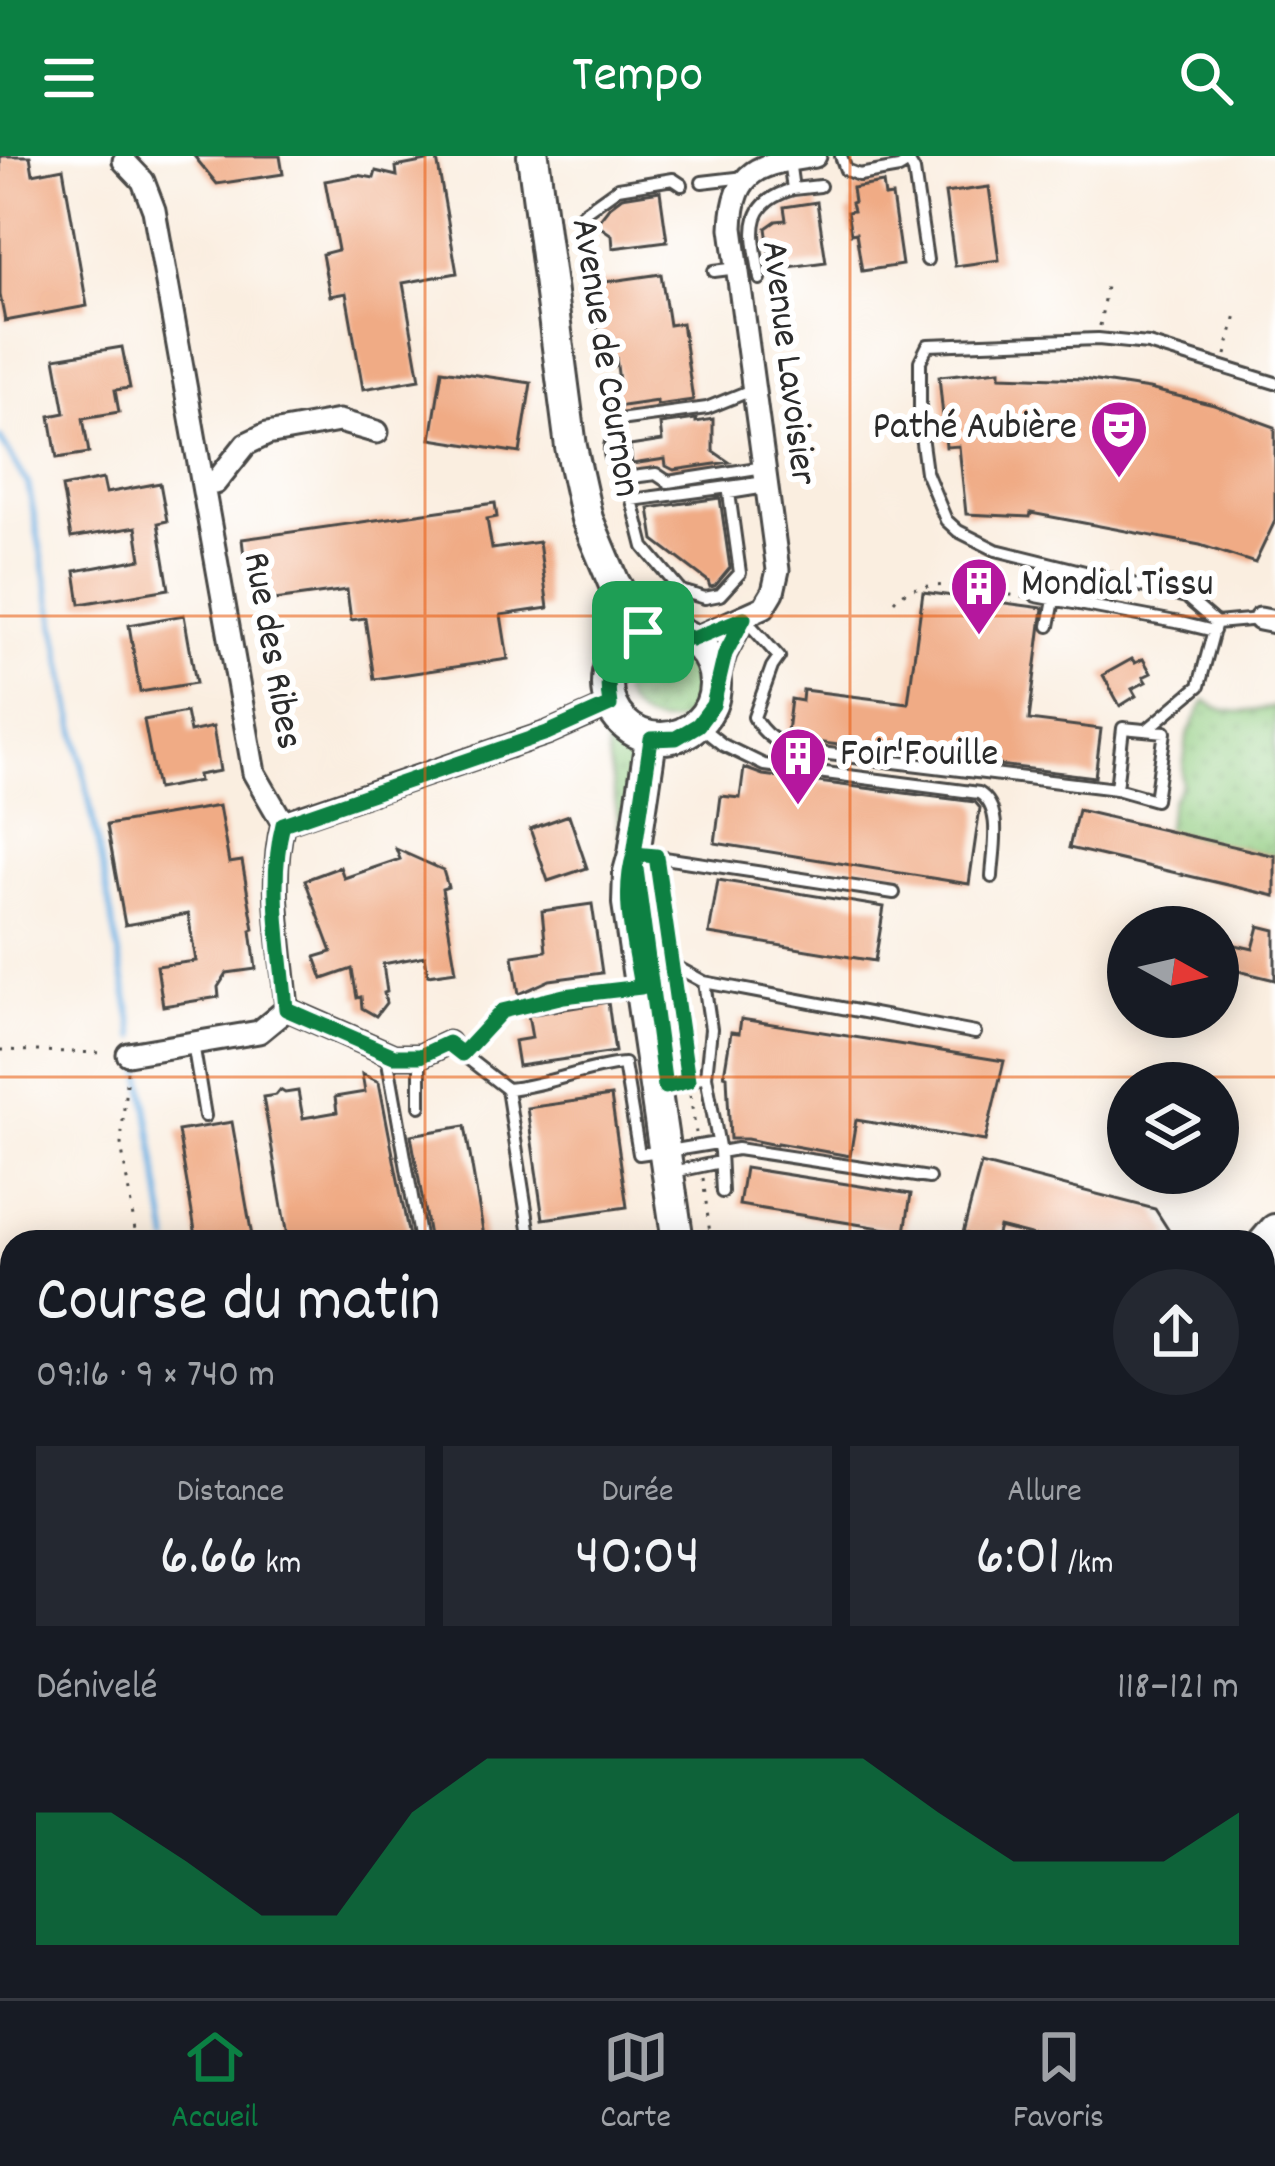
<!DOCTYPE html>
<html lang="fr">
<head>
<meta charset="utf-8">
<style>
	:root { --surface:#171b24; --page:#242831; --text:#f1f3f6; --muted:#9ea1a6; --line:#363941; --accent:#0b8043 }
	body { margin:0; font-family:Dekko,sans-serif; background:var(--page); color:var(--text); height:100vh; display:flex; flex-direction:column; font-size:45px; white-space:nowrap }
	* { box-sizing:border-box; margin:0 }
	p { font-size:39px; color:var(--muted) }
	.icon { flex:none; width:66px; height:66px; fill:none; stroke:currentColor; stroke-width:2; stroke-linecap:round; stroke-linejoin:round }
	.map { position:relative; flex:1; overflow:hidden }
	.side { position:absolute; left:0px; top:1074px; width:1275px; height:768px; display:flex; flex-direction:column; background:var(--surface); border-radius:36px 36px 0 0; box-shadow:0 6px 30px #0003 }
	.side>* { flex:none }
	.needle { width:78px; rotate:98deg }
	.fabs { position:absolute; left:1107px; top:750px; display:grid; gap:24px }
	.fabs a { display:grid; place-items:center; width:132px; height:132px; border-radius:50%; background:var(--surface); box-shadow:0 6px 30px #0003; font-size:60px }
	.pin { position:absolute; display:grid; place-items:center; width:102px; height:102px; color:#fff; margin:-51px; border-radius:24px; box-shadow:0 6px 18px #0006 }
	.round { display:grid; place-items:center; flex:none; width:126px; height:126px; border-radius:63px; background:var(--page) }
	.summary { display:flex; align-items:center; justify-content:space-between; height:204px; padding:0 36px }
	h1 { font-size:66px; font-weight:600; line-height:90px }
	.stats { display:grid; grid-template-columns:repeat(3,1fr); gap:18px; height:204px; padding:12px 36px }
	.stats div { display:grid; align-content:center; border-radius:0px; background:var(--page); text-align:center }
	.stats b { font-size:60px; font-weight:600 }
	.stats small { font-size:33px; font-weight:400 }
	.stats p { font-size:33px }
	.chart { height:336px; padding:24px 36px }
	.chart p { display:flex; justify-content:space-between }
	.chart svg { width:100%; height:216px; margin-top:12px; fill:var(--accent); opacity:.7 }
	header { display:flex; justify-content:space-between; align-items:center; height:156px; padding:0 36px; background:var(--accent); color:#fff; font-size:54px; font-weight:600 }
	.tab-bar { display:flex; justify-content:space-around; align-items:center; height:168px; border-top:3px solid var(--line); background:var(--surface); font-size:33px; color:var(--muted) }
	.tab-bar a { display:grid; justify-items:center; gap:6px }
	.tab-bar .active { color:var(--accent) }
	.map>svg:first-child { display:block }
	.grass { fill:url(#grass-dots); stroke:#5e7c56; stroke-width:3 }
	.lines { fill:none; stroke-linecap:round; stroke-linejoin:round }
	.stream { stroke:#6baee0; stroke-width:6 }
	.building { fill:#f0ab85 }
	.service-casing { stroke:#4a4846; stroke-width:16 }
	.minor-casing { stroke:#4a4846; stroke-width:27 }
	.secondary-casing { stroke:#4a4846; stroke-width:36 }
	.path { stroke:#4a4846; stroke-width:3; stroke-dasharray:3 9; stroke-linecap:butt }
	.service { stroke:#fff; stroke-width:10 }
	.minor { stroke:#fff; stroke-width:21 }
	.secondary { stroke:#fff; stroke-width:30 }
	.rail-casing { stroke:#2b2b2b; stroke-width:10 }
	.rail { stroke:#fff; stroke-width:6; stroke-dasharray:18; stroke-linecap:butt }
	.route-casing { stroke:#fff; stroke-width:24 }
	.route { stroke:#0b8043; stroke-width:15 }
	.grid { fill:none; stroke:#e8590c; stroke-width:3; stroke-opacity:0.55 }
	.labels { text-anchor:middle; dominant-baseline:central; stroke-width:12; stroke-linejoin:round; paint-order:stroke }
	.street-label { font-size:39px; fill:#2b2b2b; stroke:#fff }
	.poi-label { font-size:39px; fill:#2b2b2b; stroke:#fff; text-anchor:start }
</style>
</head>
<body>
<header><svg class="icon" aria-label="menu" viewBox="0 0 24 24"><path d="M4 6h16M4 12h16M4 18h16"/></svg>Tempo<svg class="icon" aria-label="search" viewBox="0 0 24 24"><circle cx="10" cy="10" r="6"/><path d="M15 15l6 6"/></svg></header>
<div class="map">
<svg width="1275" height="1842" viewBox="0 0 1275 1842">
	<defs>
		<pattern id="grass-dots" width="8" height="8" patternUnits="userSpaceOnUse" patternTransform="scale(3)"><rect width="8" height="8" fill="#91cc80"/><path d="M2 2h.1M6 6h.1" fill="none" stroke="#7daf6f" stroke-width="1.8" stroke-linecap="round"/></pattern>
	</defs>
	<rect width="100%" height="100%" fill="#fff"/>
	<filter id="ink" filterUnits="userSpaceOnUse"><feTurbulence type="fractalNoise" baseFrequency=".00833" numOctaves="2"/><feDisplacementMap in="SourceGraphic" scale="24" xChannelSelector="R" yChannelSelector="G"/><feConvolveMatrix kernelMatrix="1 2 1 2 8 2 1 2 1" color-interpolation-filters="sRGB"/></filter>
	<filter id="wash" filterUnits="userSpaceOnUse"><feTurbulence type="fractalNoise" baseFrequency=".004" numOctaves="4" result="noise"/><feDisplacementMap in="SourceGraphic" scale="48" xChannelSelector="R" yChannelSelector="G"/><feGaussianBlur stdDeviation="2.7" result="paint"/><feColorMatrix in="noise" values="0 0 0 0 0 0 0 0 0 0 0 0 0 0 0 0 0 1.4 0 .05"/><feComposite in="paint" operator="in"/></filter>
	<g filter="url(#wash)">
		<rect width="100%" height="100%" fill="#faeee0"/>
		<path class="grass" d="M621 525a42 42 0 1 1 84 0a42 42 0 1 1-84 0Z
			M1205,544C1225,561 1250,556 1275,551V700L1165,675L1171,646L1181,629L1187,580Z
			M603,570L623,578L631,600L626,687L622,688Z"/>
		<g class="lines">
			<path class="stream" d="M0,282L28,328L135,881
				M141,911L169,1086
				M0,1554L12,1556"/>
		</g>
		<g id="blocks">
			<path class="building" d="M0,0H30L33,18L63,12L87,150L5,165L0,139Z
				M194,0H280L283,18L217,28Z
				M437,3L457,117L403,127L420,223L363,233L346,137L330,140L322,98L338,94L325,25L358,19L374,22L376,15L397,20L396,11Z
				M883,27L885,41L892,40L902,109L862,115L856,77L851,78L847,56L853,55L851,47L854,46L852,32Z
				M989,31L999,104L955,110L945,37Z
				M660,35L667,85L613,92L612,79L596,68L610,50L622,41Z
				M817,46L826,106L782,112L771,108L766,72L776,65L786,64L784,51Z
				M661,118L669,169L682,167L693,244L657,249V245L609,252L607,241L619,226L616,201L600,189L591,128Z
				M122,191L130,232L115,234L119,256L83,262L89,297L57,302L50,260L65,257L55,202Z
				M442,214L531,227L520,297L431,283Z
				M1000,214V220L1083,223L1149,233L1214,249L1275,271V365L1255,407L1200,389L1031,357L1030,361L966,358L959,290L946,291L939,220Z
				M696,263V266L713,263V295L729,306L674,314L666,310L665,303L632,308L630,290L662,285L660,268Z
				M103,323L106,337L160,327L167,365L158,367L169,433L80,448L75,415L141,403L136,371L71,382L62,331Z
				M720,342L730,412L715,430L710,431L708,425L654,384L649,352Z
				M495,347L497,361L487,363L492,393L539,386L548,452L501,459L508,503L374,523L365,462L351,464L347,434L267,445L261,398L244,400L242,383Z
				M923,436L1043,452L1029,564L1101,573L1095,621L799,584L798,577L787,576L791,543L802,545L803,534L908,547Z
				M184,459L196,527L140,536L129,469Z
				M1132,503L1135,507L1143,503L1151,517L1143,521L1146,526L1132,533L1136,540L1120,550L1103,519Z
				M186,556L190,576L213,571L220,615L198,619L199,625L157,633L144,564Z
				M744,612L763,619L975,646L980,652L969,728L715,687L721,640L740,642Z
				M219,650L229,707L242,705L254,773L251,774L256,813L227,817L218,831L219,841L163,850L157,810L196,805L188,758L125,769L107,669Z
				M1078,654L1275,700V740L1069,692Z
				M569,659L587,712L548,725L530,673Z
				M396,693L443,714L448,731L442,733L456,815L428,819L425,800L383,808L387,836L384,837L386,847L376,860L362,852L361,841L357,842L352,813L323,823L315,801L332,796L305,724L340,711L344,722L400,703Z
				M718,724L884,751L875,805L709,778Z
				M592,748L602,817L550,824L519,838L513,800L546,795L542,755Z
				M1259,770L1275,774V824L1218,810V785L1253,793Z
				M608,846L615,896L518,910L514,885L532,882L528,859Z
				M741,863L1004,905L985,985L856,964L850,1000L777,987L776,989L747,983H730L727,920L724,919L731,876L739,877Z
				M362,918L379,926L410,1086H288L263,941L276,939L280,934L285,937L298,935L303,962L337,956L335,941L365,936Z
				M611,940L627,1051L543,1063L527,952Z
				M232,966L253,1086H197L178,975Z
				M465,970L485,1086H430L411,979Z
				M981,1008L1155,1053L1171,1078L1158,1086H1058L999,1071L995,1085L963,1077Z
				M745,1012L911,1038L905,1076L739,1049Z"/>
		</g>
	</g>
	<g filter="url(#ink)">
		<use href="#blocks" fill-opacity="0" stroke="#4a4846" stroke-width="3"/>
		<g class="lines">
			<defs>
				<path id="service" d="M841,0L846,14L859,19L899,12L904,9L907,0
					M907,3L914,15L927,104
					M789,4L793,33L820,30
					M702,26L745,21
					M583,57L618,32L673,23L682,29
					M714,115L738,112
					M760,123C754,80 741,48 793,33
					M754,233L707,252L619,264C608,288 604,302 624,322L656,318L668,326L764,311
					M766,326L632,344L644,391L681,435L705,442L720,439L740,417L729,337L766,331
					M1036,440L1181,467L1214,475
					M744,462L779,501L772,511L754,561C764,580 777,586 796,594L1116,633L1155,644L1165,576L1123,572L1116,633
					M1260,463L1216,467L1186,441L996,394L958,375L946,364L926,316L920,272V205L928,189L1098,183L1148,188L1275,227
					M1049,470L1054,444
					M698,569L723,589L764,609L979,637C1004,652 993,695 992,721
					M1148,573L1199,530L1215,470
					M638,698L894,737
					M648,812L671,808L704,826L975,877
					M193,887L205,960
					M448,887L507,933C547,930 584,911 624,908L639,998L660,995
					M462,898L502,855L564,840L637,831
					M387,900L420,1086
					M420,900V950
					M706,920L720,996L722,1036
					M665,931L706,920L711,873L704,826
					M507,933L530,1079
					M675,994L717,987
					M720,996L737,993L929,1022
					M678,1015L720,1006
					M1263,1591L1275,1599
					M1263,1606L1275,1614
					M0,1672L12,1674
					M1263,1703L1275,1691
					M540,1842L542,1830"/>
				<path id="minor" d="M124,5L143,25L154,54L254,617L283,667C268,727 282,793 287,853
					M203,329L215,327L246,288L267,278L339,265L377,276
					M1260,463L1275,466
					M693,483L764,451L773,436L778,414L732,72C734,11 761,8 815,0
					M717,524L725,498L744,462
					M283,667L547,577L611,549
					M287,853L394,900H420L448,887
					M128,898L259,876L287,853
					M0,1586L12,1588
					M0,1605L12,1607"/>
				<path id="secondary" d="M533,0L571,291L587,363L614,427L643,476
					M607 528a54 54 0 1 1 108 0a54 54 0 1 1-108 0Z
					M651,583L634,698L629,716L628,747L678,1086
					M1263,1088L1275,1074
					M1263,1126L1275,1110
					M761,1842L766,1830"/>
			</defs>
			<use href="#service" class="service-casing"/>
			<use href="#minor" class="minor-casing"/>
			<use href="#secondary" class="secondary-casing"/>
			<path class="path" d="M1100,170L1106,130
				M1226,199L1237,154
				M894,445C918,416 989,436 1023,441
				M658,714L669,793
				M674,826L687,912
				M0,894L106,897
				M127,915L121,988L137,1086
				M690,939L696,977
				M703,1022L711,1086
				M0,1517L12,1520
				M1263,1793L1275,1781
				M797,1842L802,1830
				M1212,1842L1225,1830"/>
			<use href="#service" class="service"/>
			<use href="#minor" class="minor"/>
			<use href="#secondary" class="secondary"/>
			<defs>
				<path id="rail" d="M1263,1746L1275,1735
					M1160,1842L1172,1830"/>
			</defs>
			<use href="#rail" class="rail-casing"/>
			<use href="#rail" class="rail"/>
		</g>
	</g>
	<g class="lines" filter="url(#ink)">
		<defs>
			<path id="route" d="M643,476C611,496 604,513 610,549L547,577L283,668C268,727 281,793 286,853L394,900H420L448,887L462,898L502,855L564,840L641,831C634,787 621,741 634,698L656,700L688,925L665,931L634,698L651,583L676,582L698,569L713,549L725,498L744,462L693,483L669,473L643,476"/>
		</defs>
		<use href="#route" class="route-casing"/>
		<use href="#route" class="route"/>
	</g>
	<path class="grid" d="M425,0V1086M850,0V1086M0,460H1275M0,921H1275M0,1382H12M1263,1382H1275M425,1830V1842M850,1830V1842"/>
	<defs>
		<symbol id="theatre-pin" viewBox="-11 -11 22 30"><path d="M0 17L-7.5 6A9.5 9.5 0 1 1 7.5 6Z" fill="#b5179e" stroke="#fff"/><path d="M-5-5.5Q0-4 5-5.5V0Q5 5 0 6Q-5 5-5 0ZM-3.3-2.5H-1v1.5H-3.3ZM1-2.5H3.3v1.5H1ZM-2.8 1Q0 5.5 2.8 1Z" fill="#fff"/></symbol>
		<symbol id="building-pin" viewBox="-11 -11 22 30"><path d="M0 17L-7.5 6A9.5 9.5 0 1 1 7.5 6Z" fill="#b5179e" stroke="#fff"/><path d="M-4-6H4V6H1V3H-1V6H-4ZM-2.5-4.3h1.7v1.8h-1.7ZM.8-4.3h1.7v1.8H.8ZM-2.5-1h1.7V.8h-1.7ZM.8-1h1.7V.8H.8Z" fill="#fff"/></symbol>
	</defs>
	<g fill-rule="evenodd">
		<use href="#theatre-pin" x="1086" y="240" width="66" height="90"/>
		<use href="#building-pin" x="946" y="397" width="66" height="90"/>
		<use href="#building-pin" x="765" y="567" width="66" height="90"/>
	</g>
	<g class="labels">
		<g class="street-label">
			<text transform="translate(603 202) rotate(81)">Avenue de Cournon</text>
			<text transform="translate(786 207) rotate(83)">Avenue Lavoisier</text>
			<text transform="translate(270 495) rotate(80)">Rue des Ribes</text>
		</g>
		<g class="poi-label">
			<text x="1077" y="273" text-anchor="end">Pathé Aubière</text>
			<text x="1021" y="430">Mondial Tissu</text>
			<text x="840" y="600">Foir'Fouille</text>
		</g>
	</g>
</svg>
<div class="fabs">
<a><svg class="needle" viewBox="-14 -14 28 28"><path d="M0-13l5 13h-10z" fill="#e53935"/><path d="M0 13l5-13h-10z" fill="#9ea1a6"/></svg></a>
<a><svg class="icon" aria-label="layers" viewBox="0 0 24 24"><path d="M12 4l9 5-9 5-9-5zM3 14l9 5 9-5"/></svg></a>
</div>
<div class="pin" style="left:643px;top:476px;background:#1e9e55"><svg class="icon" aria-label="arrive" viewBox="0 0 24 24"><path d="M6 21V4h12l-3 4 3 4H6"/></svg></div>
<section class="side">
<div class="summary"><div><h1>Course du matin</h1><p>09:16 · 9 × 740 m</p></div><a class="round"><svg class="icon" aria-label="share" viewBox="0 0 24 24"><path d="M12 15V3M7 8l5-5 5 5M5 13v7h14v-7"/></svg></a></div>
<div class="stats">
<div><p>Distance</p><b>6.66<small> km</small></b></div>
<div><p>Durée</p><b>40:04</b></div>
<div><p>Allure</p><b>6:01<small> /km</small></b></div>
</div>
<div class="chart"><p><span>Dénivelé</span>118–121 m</p>
<svg viewBox="0 0 160 44" preserveAspectRatio="none"><path d="M0 44V17L10 17L20 27L30 38L40 38L50 17L60 6L70 6L80 6L90 6L100 6L110 6L120 17L130 27L140 27L150 27L160 17V44z"/></svg>
</div>
</section>
</div>
<nav class="tab-bar">
<a class="active"><svg class="icon" aria-label="home" viewBox="0 0 24 24"><path d="M3 11l9-7 9 7M6 9v11h12V9"/></svg>Accueil</a>
<a><svg class="icon" aria-label="map" viewBox="0 0 24 24"><path d="M3 6l6-2 6 2 6-2v14l-6 2-6-2-6 2zM9 4v14M15 6v14"/></svg>Carte</a>
<a><svg class="icon" aria-label="saved" viewBox="0 0 24 24"><path d="M7 4h10v16l-5-4-5 4z"/></svg>Favoris</a>
</nav>
</body>
</html>
